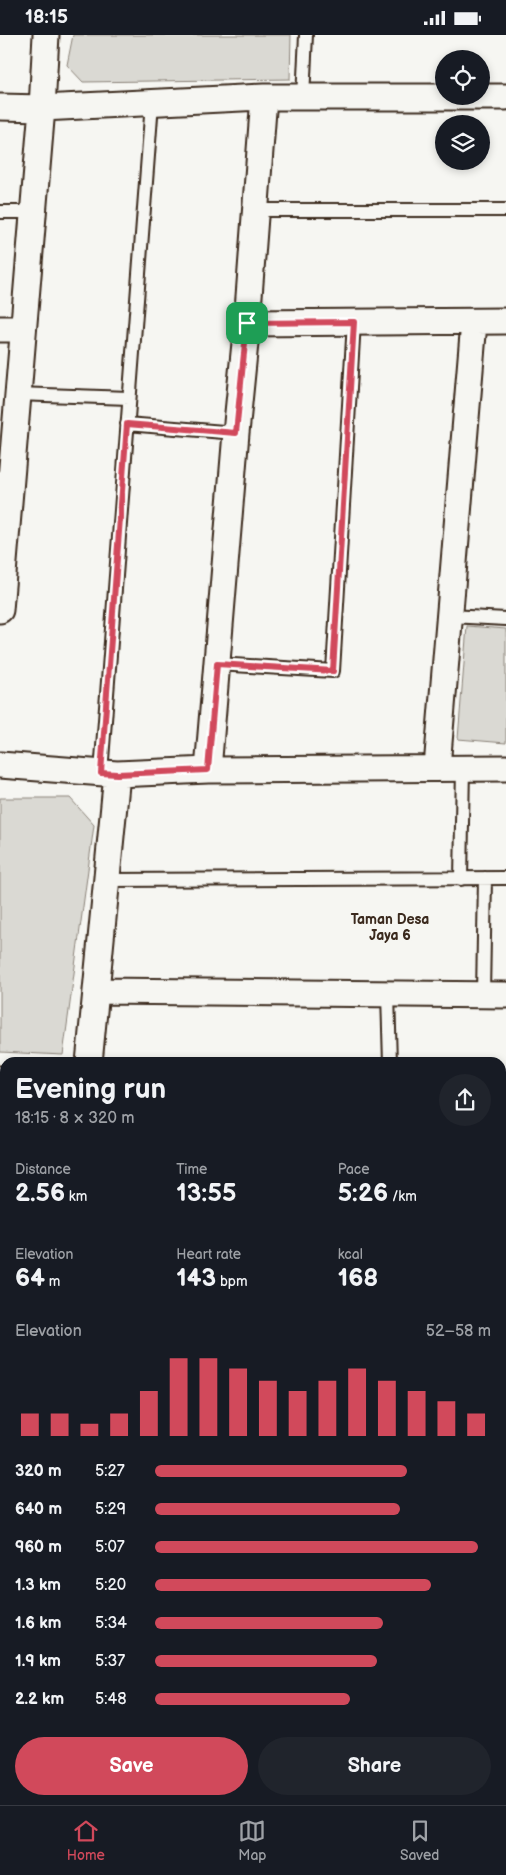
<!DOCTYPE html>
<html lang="en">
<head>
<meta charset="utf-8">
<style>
	:root { --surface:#171b24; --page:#20242c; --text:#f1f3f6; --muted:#9ea1a6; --line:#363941; --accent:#d1495b }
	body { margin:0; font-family:"Balsamiq Sans",sans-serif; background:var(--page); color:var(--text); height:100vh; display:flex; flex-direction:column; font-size:19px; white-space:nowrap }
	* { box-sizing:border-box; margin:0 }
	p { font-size:16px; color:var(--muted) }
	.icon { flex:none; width:28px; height:28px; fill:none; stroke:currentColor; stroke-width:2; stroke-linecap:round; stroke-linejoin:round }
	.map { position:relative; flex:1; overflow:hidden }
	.drawer { position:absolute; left:0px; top:1022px; width:506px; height:748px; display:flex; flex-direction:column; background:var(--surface); border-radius:15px 15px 0 0; box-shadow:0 2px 8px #0003 }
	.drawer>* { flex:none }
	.tools { position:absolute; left:435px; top:15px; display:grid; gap:10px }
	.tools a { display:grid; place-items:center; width:55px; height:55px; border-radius:50%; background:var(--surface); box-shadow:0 2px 8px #0003; font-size:25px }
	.pin { position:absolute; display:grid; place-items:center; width:42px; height:42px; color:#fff; margin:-21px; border-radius:10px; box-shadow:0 2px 8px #0006 }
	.round { display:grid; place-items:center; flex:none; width:52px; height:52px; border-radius:26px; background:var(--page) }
	.summary { display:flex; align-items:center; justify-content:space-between; height:85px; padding:0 15px }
	h1 { font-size:28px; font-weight:700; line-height:38px }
	.stats { display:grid; grid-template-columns:repeat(3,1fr); gap:8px; height:85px; padding:5px 15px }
	.stats div { display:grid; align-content:center }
	.stats b { font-size:25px; font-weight:700 }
	.stats small { font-size:14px; font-weight:400 }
	.stats p { font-size:14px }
	.chart { height:140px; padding:10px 15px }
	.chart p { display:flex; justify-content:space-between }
	.chart svg { width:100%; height:90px; margin-top:5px; stroke:var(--accent); stroke-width:6 }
	.primary-button { display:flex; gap:10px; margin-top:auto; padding:10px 15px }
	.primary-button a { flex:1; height:58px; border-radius:30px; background:var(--accent); color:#fff; font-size:20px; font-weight:700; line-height:58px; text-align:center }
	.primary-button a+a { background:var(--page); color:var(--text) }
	ul { padding:0 15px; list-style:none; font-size:16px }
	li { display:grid; grid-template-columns:80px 60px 1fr; align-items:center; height:38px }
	li i { height:12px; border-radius:6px; background:var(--accent) }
	.status { display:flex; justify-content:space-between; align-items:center; height:35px; padding:0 25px; background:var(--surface); direction:ltr }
	.status svg { height:14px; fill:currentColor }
	.menu { display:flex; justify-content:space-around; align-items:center; height:70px; border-top:1px solid var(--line); background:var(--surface); font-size:14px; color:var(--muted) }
	.menu a { display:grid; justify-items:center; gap:2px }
	.menu .active { color:var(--accent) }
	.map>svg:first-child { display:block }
	.grass { fill:#dad9d3; stroke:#8a8278 }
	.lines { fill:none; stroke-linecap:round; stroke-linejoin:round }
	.stream { stroke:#857a71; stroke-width:9 }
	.service-casing { stroke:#3b2a1e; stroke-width:16 }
	.minor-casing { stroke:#3b2a1e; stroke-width:29 }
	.service { stroke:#f6f6f2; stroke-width:12 }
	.minor { stroke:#f6f6f2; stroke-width:25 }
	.route-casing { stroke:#fff; stroke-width:10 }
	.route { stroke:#d1495b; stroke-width:6 }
	.labels { text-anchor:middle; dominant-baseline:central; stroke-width:5; stroke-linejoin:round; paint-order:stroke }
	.neighbourhood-label { font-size:14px; font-weight:bold; fill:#3b2a1e; stroke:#f6f6f2 }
</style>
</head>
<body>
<div class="status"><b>18:15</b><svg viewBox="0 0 49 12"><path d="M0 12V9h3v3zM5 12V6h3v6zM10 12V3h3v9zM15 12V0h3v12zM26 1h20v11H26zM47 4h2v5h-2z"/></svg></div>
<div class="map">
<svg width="506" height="1770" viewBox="0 0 506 1770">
	<rect width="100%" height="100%" fill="#f6f6f2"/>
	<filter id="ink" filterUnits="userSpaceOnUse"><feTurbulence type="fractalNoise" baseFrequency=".02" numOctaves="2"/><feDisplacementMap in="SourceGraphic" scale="10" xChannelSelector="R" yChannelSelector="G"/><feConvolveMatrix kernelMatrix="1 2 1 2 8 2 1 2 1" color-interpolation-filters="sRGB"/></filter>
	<g filter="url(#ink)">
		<path class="grass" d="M73,0H291L290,44L83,47L67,30Z
			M467,591L506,594V708L458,704Z
			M0,763H70L94,790L63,1020L0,1017Z
			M501,1261L506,1263V1754L501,1753Z"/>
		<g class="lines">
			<path class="stream" d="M0,1698H5
				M382,1765L411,1770"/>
			<defs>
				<path id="service" d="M303,63L306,0
					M254,175H506
					M0,177H33
					M17,359L129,363
					M127,389L236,398
					M450,581L506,584
					M217,629L333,636L354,287
					M101,738L152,68
					M461,844L463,732
					M107,845L506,843
					M388,959L390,1028
					M483,959L485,843
					M501,1065H506"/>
				<path id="minor" d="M0,72L42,73L264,62H506
					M247,288L506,286
					M0,294H23
					M0,575L42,73L46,0
					M0,730L117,739L208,735L506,733
					M437,732L474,287
					M208,735L236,398L247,288L264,62
					M97,956L506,960
					M89,1028L117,739
					M0,1044H5
					M501,1220L506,1222
					M0,1596L5,1597"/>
			</defs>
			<use href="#service" class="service-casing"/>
			<use href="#minor" class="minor-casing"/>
			<use href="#service" class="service"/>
			<use href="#minor" class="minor"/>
		</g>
	</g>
	<g class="lines" filter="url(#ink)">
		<defs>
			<path id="route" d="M354,287L333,636L217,629L208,735L117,739L101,738L127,389L236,398L247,288Z"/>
		</defs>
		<use href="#route" class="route-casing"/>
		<use href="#route" class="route"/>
	</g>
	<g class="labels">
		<g class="neighbourhood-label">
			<text x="390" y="884">Taman Desa<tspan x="390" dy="16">Jaya 6</tspan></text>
		</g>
	</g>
</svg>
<div class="tools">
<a><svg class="icon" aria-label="locate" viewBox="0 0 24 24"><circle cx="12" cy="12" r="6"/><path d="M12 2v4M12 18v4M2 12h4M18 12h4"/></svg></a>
<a><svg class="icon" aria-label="layers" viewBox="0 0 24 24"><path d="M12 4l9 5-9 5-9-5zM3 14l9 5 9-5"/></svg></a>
</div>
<div class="pin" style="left:247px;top:288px;background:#1e9e55"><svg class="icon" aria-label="arrive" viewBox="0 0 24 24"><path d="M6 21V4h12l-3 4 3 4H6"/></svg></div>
<section class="drawer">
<div class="summary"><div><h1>Evening run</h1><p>18:15 · 8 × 320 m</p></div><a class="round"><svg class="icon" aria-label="share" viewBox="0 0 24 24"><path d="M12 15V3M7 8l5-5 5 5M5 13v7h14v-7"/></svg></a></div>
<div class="stats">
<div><p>Distance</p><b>2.56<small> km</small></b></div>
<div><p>Time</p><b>13:55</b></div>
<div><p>Pace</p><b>5:26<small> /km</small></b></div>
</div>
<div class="stats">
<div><p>Elevation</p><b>64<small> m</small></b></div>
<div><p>Heart rate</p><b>143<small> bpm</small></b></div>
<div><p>kcal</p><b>168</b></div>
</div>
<div class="chart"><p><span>Elevation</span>52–58 m</p>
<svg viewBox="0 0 160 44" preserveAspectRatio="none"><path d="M5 44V33M15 44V33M25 44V38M35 44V33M45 44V22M55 44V6M65 44V6M75 44V11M85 44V17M95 44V22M105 44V17M115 44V11M125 44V17M135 44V22M145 44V27M155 44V33"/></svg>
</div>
<ul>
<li><b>320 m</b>5:27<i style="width:75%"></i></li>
<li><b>640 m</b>5:29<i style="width:73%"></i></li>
<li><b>960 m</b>5:07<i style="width:96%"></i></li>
<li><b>1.3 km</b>5:20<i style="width:82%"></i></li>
<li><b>1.6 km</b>5:34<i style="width:68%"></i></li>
<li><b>1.9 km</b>5:37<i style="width:66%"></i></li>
<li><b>2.2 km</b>5:48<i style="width:58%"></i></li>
</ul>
<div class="primary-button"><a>Save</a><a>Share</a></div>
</section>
</div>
<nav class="menu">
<a class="active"><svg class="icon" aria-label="home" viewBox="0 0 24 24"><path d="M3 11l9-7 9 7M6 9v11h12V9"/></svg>Home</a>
<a><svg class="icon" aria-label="map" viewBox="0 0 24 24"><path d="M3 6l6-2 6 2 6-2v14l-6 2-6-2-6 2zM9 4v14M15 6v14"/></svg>Map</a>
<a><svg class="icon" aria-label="saved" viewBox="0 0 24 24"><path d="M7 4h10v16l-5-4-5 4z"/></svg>Saved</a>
</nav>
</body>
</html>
